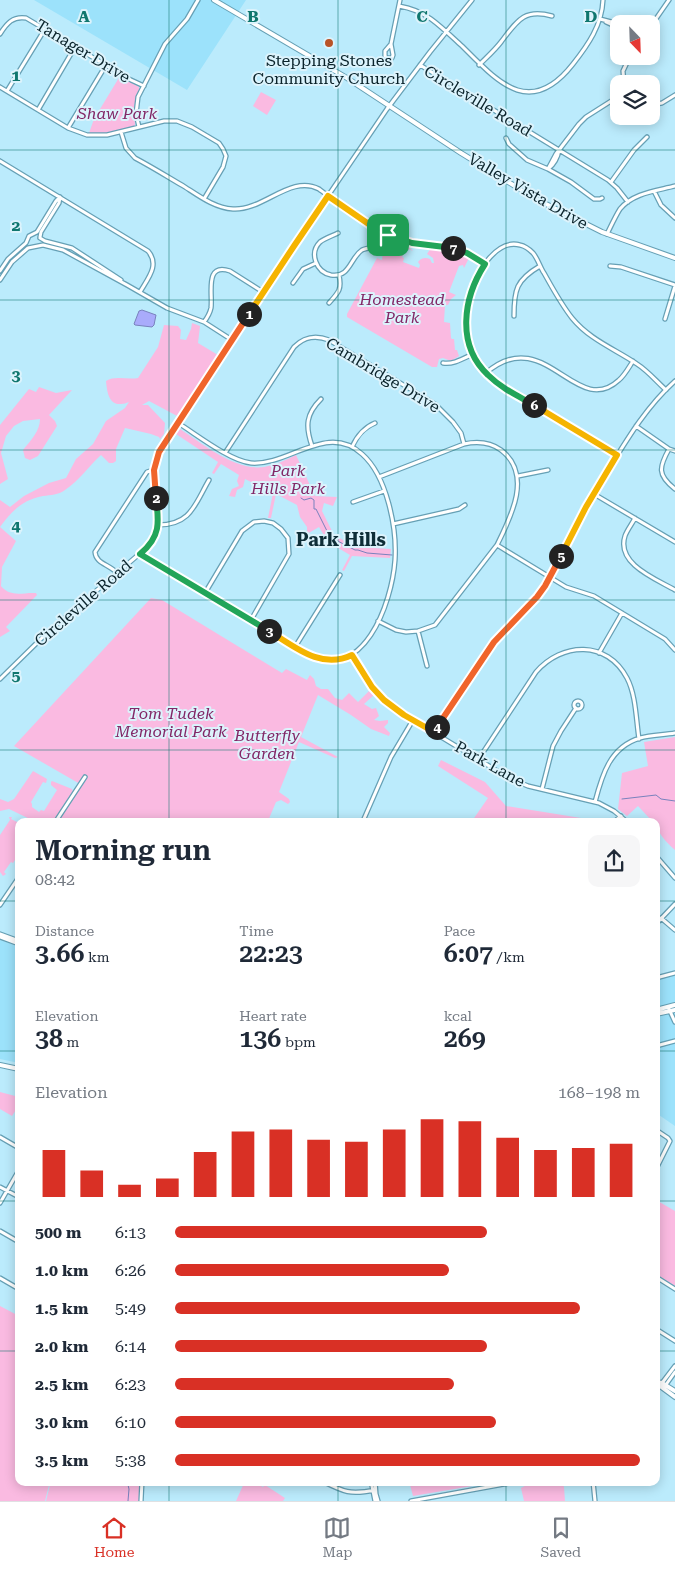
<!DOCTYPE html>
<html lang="en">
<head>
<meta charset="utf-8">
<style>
	:root { --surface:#fff; --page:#f6f6f7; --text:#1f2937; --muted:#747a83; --line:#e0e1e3; --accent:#d93025 }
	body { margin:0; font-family:"Roboto Serif",serif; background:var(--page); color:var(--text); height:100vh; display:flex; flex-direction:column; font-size:19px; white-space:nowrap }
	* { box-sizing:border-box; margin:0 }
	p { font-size:16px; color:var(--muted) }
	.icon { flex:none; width:28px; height:28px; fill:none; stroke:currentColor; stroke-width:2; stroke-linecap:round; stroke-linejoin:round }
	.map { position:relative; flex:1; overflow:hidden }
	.sheet { position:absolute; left:15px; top:818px; width:645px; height:668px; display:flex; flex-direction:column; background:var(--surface); border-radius:10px; box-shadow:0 2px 12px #0003 }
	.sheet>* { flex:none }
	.needle { width:32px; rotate:157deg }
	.tools { position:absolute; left:610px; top:15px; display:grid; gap:10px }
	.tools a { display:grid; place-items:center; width:50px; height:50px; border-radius:10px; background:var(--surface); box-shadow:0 2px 12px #0003; font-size:25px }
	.pin { position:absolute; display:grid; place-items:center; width:42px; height:42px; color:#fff; margin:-21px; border-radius:10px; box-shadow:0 2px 8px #0006 }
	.km { position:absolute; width:25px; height:25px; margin:-12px; border-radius:50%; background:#222; color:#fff; font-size:14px; line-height:25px; text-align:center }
	.round { display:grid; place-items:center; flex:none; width:52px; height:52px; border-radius:10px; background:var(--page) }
	.headline { display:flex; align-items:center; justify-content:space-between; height:85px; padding:0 20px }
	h1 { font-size:28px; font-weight:600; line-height:38px }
	.metrics { display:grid; grid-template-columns:repeat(3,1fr); gap:8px; height:85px; padding:5px 20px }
	.metrics div { display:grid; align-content:center }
	.metrics b { font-size:25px; font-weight:600 }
	.metrics small { font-size:14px; font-weight:400 }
	.metrics p { font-size:14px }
	.chart { height:140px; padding:10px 20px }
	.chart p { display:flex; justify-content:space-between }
	.chart svg { width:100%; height:90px; margin-top:5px; stroke:var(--accent); stroke-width:6 }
	ul { padding:0 20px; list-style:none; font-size:16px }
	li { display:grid; grid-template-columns:80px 60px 1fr; align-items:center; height:38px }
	li i { height:12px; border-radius:6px; background:var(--accent) }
	.tab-bar { display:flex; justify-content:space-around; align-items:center; height:70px; border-top:1px solid var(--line); background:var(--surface); font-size:14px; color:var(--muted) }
	.tab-bar a { display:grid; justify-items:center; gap:2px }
	.tab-bar .selected { color:var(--accent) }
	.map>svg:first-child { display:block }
	.built { fill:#9ce2fb }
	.green { fill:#fabae1 }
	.water { fill:#a9abfb; stroke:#7982bd }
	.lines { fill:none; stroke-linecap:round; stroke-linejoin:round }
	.stream { stroke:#7982bd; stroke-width:1 }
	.minor-casing { stroke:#66a0b5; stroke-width:5.5 }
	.major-casing { stroke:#66a0b5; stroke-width:6 }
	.minor { stroke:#fff; stroke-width:3 }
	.major { stroke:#fff; stroke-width:4 }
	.split-1-casing { stroke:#fff; stroke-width:10 }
	.split-2-casing { stroke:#fff; stroke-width:10 }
	.split-3-casing { stroke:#fff; stroke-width:10 }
	.split-4-casing { stroke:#fff; stroke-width:10 }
	.split-5-casing { stroke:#fff; stroke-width:10 }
	.split-6-casing { stroke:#fff; stroke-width:10 }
	.split-7-casing { stroke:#fff; stroke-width:10 }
	.split-8-casing { stroke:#fff; stroke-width:10 }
	.split-1 { stroke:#f5b400; stroke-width:6 }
	.split-2 { stroke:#f0652b; stroke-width:6 }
	.split-3 { stroke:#22a559; stroke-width:6 }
	.split-4 { stroke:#f5b400; stroke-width:6 }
	.split-5 { stroke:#f0652b; stroke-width:6 }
	.split-6 { stroke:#f5b400; stroke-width:6 }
	.split-7 { stroke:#22a559; stroke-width:6 }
	.split-8 { stroke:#22a559; stroke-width:6 }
	.grid { fill:none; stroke:#0f766e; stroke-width:1; stroke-opacity:0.55 }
	.poi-dot { fill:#b95327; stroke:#dcf3fc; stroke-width:2 }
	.labels { text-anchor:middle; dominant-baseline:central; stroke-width:4; stroke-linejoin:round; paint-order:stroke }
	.street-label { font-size:16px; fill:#0a232b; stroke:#dcf3fc }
	.poi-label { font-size:16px; fill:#0a232b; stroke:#dcf3fc }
	.park-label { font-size:16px; font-style:italic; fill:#822767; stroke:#dcf3fc }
	.neighbourhood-label { font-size:18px; font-weight:bold; fill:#0e2d37; stroke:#dcf3fc }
	.grid-label { font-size:16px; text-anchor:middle; font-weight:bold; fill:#0f766e; stroke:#dcf3fc; stroke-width:4; stroke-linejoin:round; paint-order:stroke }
</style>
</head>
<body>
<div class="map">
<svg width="675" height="1501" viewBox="0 0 675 1501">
	<rect width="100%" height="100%" fill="#bbebfc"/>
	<path class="built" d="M34,0H246L187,90Z
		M0,940L19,947V1063L0,1059Z
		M675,975V1126L656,1113V979Z"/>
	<path class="green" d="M120,76L139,87V90L134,106L135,126L109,133H89L94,119Z
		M261,92L276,100L267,115L253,106Z
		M390,238L405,244L413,251L406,248L402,257L404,258L403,262L419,268L420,265L418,262C421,258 425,257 430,259L432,263H434L433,258L427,254L431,248C443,248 462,249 469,258L464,268L463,265L459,266L449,292L456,295L451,299L448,305H445L444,322L450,323L451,338L452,339H454L455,350H457L459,356L451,361L443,358L439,359L437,367H432L347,317V314L377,258L382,260L384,245L387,239Z
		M192,323L200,326L198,343L218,355L179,417L149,401L142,405H148L165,423L164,434L160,439L159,437L151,434L125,428L116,449V461L113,463H109L101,455C89,466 79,481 65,490C58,495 51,495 43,496C22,500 12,511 0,527L16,541L2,567L1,586C11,598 23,592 36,593L37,595L6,627L10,631L0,637V500L10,507L24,496L49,483L66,478L76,459L93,444L106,421L125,408L129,402C126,403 124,404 121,404C108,405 107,390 106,381C115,375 127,380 138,378L158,347L164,325L178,326L181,330L180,339L186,340L191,329Z
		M39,387L56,393L72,390L49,415L55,421L57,426L38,456L30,460L25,458L23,450C31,440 40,431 40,419L23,421L14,426L6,436L1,453L8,479L0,484V425L29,389L36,392Z
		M180,429C203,444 235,471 264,467C275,465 286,460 296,455L315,496L337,497L333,506L324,503L322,511L334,535L356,547L391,549L390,558L352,556L344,571L342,570L350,555L328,542L319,527L307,534V527L300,517L297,505L276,494L271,518H268L273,493L245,479L243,487L237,490L235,497L229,496L232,489L239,486L237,481L239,475L221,464L214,474L212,473L218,462L176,434Z
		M151,598L162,600L282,673L286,669L307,680L310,675L314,679L316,686L321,689H328L335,698L342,700L349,693L358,702L371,689L375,694L364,704L372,709L376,708L379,716L374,720L380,721L388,720V723L384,727L390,733L389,736L371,729L351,715L318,695L301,737L338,757L335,758L299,742L279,792L289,799L290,802L288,804L281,800L276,802L268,821H56L80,784L14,746Z
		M675,737V850C667,843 656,832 656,821H652L638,806L627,816L618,809L622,773L648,766L644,742Z
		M441,760L485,782L506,806L581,818L580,821H472L488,798L438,766Z
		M33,771L47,779L46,783L43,782L31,802L32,804V807L39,812L41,810L44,811L57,790L51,785V782L52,781L72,789L73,792L53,821H34L9,809L0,811V799L8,802L14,799Z
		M9,817H12L11,819L19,823V854L13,863L11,862L4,872L6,874L3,876L0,872V835L10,820Z
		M0,1092L19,1097V1105L12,1116L0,1109Z
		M656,1200L675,1211V1286L656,1274Z
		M0,1306L19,1316V1481H50L45,1501H0Z
		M51,1481H143L141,1501H46Z
		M245,1481H250L263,1487L265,1485L285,1498L283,1501H236Z
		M409,1481H471L472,1486L413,1496Z
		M534,1481H561L564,1487L565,1501H524L521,1488Z"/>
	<path class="water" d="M142,310L156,315L154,325L152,327L135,325L134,324L139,311Z"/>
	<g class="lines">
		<path class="stream" d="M301,498L304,500L311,498L314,500V509H316L330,537L355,550H358L367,553L392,555
			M622,799L656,795L661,799L675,801
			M127,1481L129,1489L128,1501"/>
		<defs>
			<path id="minor" d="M399,6C411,8 421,12 431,19C442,27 452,37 462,46C498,82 530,119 573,64C588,45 602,25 603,0
				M600,19L619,24
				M606,22L619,28
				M651,26L669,0
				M0,34C7,23 13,16 26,18L131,80L144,86
				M391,44L385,51V56L387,58H392L393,55L391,44L400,0
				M420,65L608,180L617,188L628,202
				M479,65C487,57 495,50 501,42C517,21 524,8 552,16
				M624,84L623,71L630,56
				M0,87L68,128L87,135H107L164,121H177L192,127L219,143L223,149L226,156L223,167L204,199
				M7,91L45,29
				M651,105L662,103L675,95
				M38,110L75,47
				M139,127L136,114L138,97L165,44L187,19L198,0
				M68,128L106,65
				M121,132L126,148L135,158C152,167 168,177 185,187C199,196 215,208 233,209C263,211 291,174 319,189C344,208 371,229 401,240C416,245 431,244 447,247C461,249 474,256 485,264
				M506,138L509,144L527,160L548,169L571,182L594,199H600L602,198
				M0,161L148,251C160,265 148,278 140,292
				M548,169L556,154L579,124L586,117L619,96
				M548,169C554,165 558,157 559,150
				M611,182L634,150L647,137
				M654,191L661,205L675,218
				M338,233C332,236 325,238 320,242C309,253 316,272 331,275C350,278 350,258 362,250C368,247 375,248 381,246L388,235
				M607,234C611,226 615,217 620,209C633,193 656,191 675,186
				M40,237L41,232L59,203L60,197
				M40,238L45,241L72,248L121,280
				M610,266L621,267L675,285
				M0,271L8,259L26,243L29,236L37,232L56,201L60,197
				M0,280L12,262L28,248L43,245L63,250L127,285L167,308L204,322L232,340
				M293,283L303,269L316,263
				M329,303C339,292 342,289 339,275
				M514,316C514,290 516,280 540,266
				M665,319L675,286
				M204,322C207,318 210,313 211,308C213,294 204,262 230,271L263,292
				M443,363C453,365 464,358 473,354
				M486,373C545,322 576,420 619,380C625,375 629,367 633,361
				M636,426L669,449L675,451
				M312,446C305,426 306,414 321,399
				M352,447C357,436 363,428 375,423
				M669,449C659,467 657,475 675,489
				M225,453L294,347C305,336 316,335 329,340L435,404L453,422L461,433L464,444
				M617,455L496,382C481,370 470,355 467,335C465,323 466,310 469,297C474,277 495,238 520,245C525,246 529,249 533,253C538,259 540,267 544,273C553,289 561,304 572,318C590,340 615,349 637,364C648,371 656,381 666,390
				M518,476L548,470
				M594,494L675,542
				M353,502L384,491
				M635,518C632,524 627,530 625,536C616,564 656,579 675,590
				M393,524L459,509L465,505
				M158,525C191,525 195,504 209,480
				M497,545L566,587L594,596L665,639L675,650
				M140,554L306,653C363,686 392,603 395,560C397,528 387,476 362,454C327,422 289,466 251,463C230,461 196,434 178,423
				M117,573C109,564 96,564 95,552L147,472L153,470
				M205,593L242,531L254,522L264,521L273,523L281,529L288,538L289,554L251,620
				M378,621L396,630L406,632L418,631L435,625L497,545C511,517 533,474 501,450C490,442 478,441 464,444L379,477
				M418,631L427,666
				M295,647L340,575
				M599,653L622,613
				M352,655L376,691L388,703L413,720L509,778L528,786L599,803L614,811L626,821
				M0,679L48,632L151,544L156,533L158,525C158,498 147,473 161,449L294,246L387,109L430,52L472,0
				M574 705a4 4 0 1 1 8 0a4 4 0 1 1-8 0Z
				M434,732L494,642L537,597L545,586C567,546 587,506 610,467C629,436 648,405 675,381
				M478,760L536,672C562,642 607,640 627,678C636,695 636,719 639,739
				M542,789L553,746L561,731L576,708
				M595,802C602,775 610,747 640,738C651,735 664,735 675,733
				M56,821L85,777
				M363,821L391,757L413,720
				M615,821L621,816
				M656,856L675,878
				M0,905L19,877
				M661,918L675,930
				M656,924L675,904
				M0,934L19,941
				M0,937L19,944
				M656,978L675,973
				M668,1007L675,1022
				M656,1046L675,1041
				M656,1130L668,1138L670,1141L656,1169
				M0,1137L19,1148
				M0,1187L19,1197
				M0,1203L19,1170
				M0,1231L19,1242
				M656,1277L675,1289
				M0,1278L19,1289
				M656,1329L675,1341
				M662,1383L675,1366
				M665,1386L675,1372
				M322,1481C344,1492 350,1495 375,1490
				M371,1481L375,1501
				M375,1481L376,1494L378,1501
				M593,1481L595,1501
				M141,1501L142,1481
				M411,1501L521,1481"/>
			<path id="major" d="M214,0L347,78L461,153L536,199L602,232L675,258
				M656,1010L675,1005
				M656,1014L675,1010
				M0,1065L19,1069
				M656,1382L662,1383L675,1391
				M656,1383L675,1397"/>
		</defs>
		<use href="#minor" class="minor-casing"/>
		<use href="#major" class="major-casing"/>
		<use href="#minor" class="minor"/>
		<use href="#major" class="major"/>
	</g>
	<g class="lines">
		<defs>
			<path id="split-1" d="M249,314L294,246L328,196L373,227L388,235"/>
			<path id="split-2" d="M156,498L154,470L159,452L249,314"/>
			<path id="split-3" d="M156,498C159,522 161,537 140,554L269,631"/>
			<path id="split-4" d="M269,631C295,647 321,670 352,655L372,687L384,700L404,715L434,732L437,727"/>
			<path id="split-5" d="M437,727L494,642L537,597L545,586L561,556"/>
			<path id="split-6" d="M534,405L617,455L586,507L561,556"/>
			<path id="split-7" d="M453,248L467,253L485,264C463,298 456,345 488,375C501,388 518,396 534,405"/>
			<path id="split-8" d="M388,235L412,243L453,248"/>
		</defs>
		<use href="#split-1" class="split-1-casing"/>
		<use href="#split-2" class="split-2-casing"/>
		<use href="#split-3" class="split-3-casing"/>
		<use href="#split-4" class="split-4-casing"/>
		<use href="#split-5" class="split-5-casing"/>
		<use href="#split-6" class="split-6-casing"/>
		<use href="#split-7" class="split-7-casing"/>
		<use href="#split-8" class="split-8-casing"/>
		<use href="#split-1" class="split-1"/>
		<use href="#split-2" class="split-2"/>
		<use href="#split-3" class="split-3"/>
		<use href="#split-4" class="split-4"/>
		<use href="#split-5" class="split-5"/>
		<use href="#split-6" class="split-6"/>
		<use href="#split-7" class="split-7"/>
		<use href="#split-8" class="split-8"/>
	</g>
	<path class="grid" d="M169,0V821M338,0V821M506,0V821M0,150H675M0,300H675M0,450H675M0,600H675M0,750H675M0,901H19M656,901H675M0,1051H19M656,1051H675M0,1201H19M656,1201H675M0,1351H19M656,1351H675M169,1481V1501M338,1481V1501M506,1481V1501"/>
	<circle class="poi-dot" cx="329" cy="43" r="5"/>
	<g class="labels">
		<g class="street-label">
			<text transform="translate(83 51) rotate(31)">Tanager Drive</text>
			<text transform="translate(478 101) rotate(31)">Circleville Road</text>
			<text transform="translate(528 191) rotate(30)">Valley Vista Drive</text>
			<text transform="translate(383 375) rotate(31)">Cambridge Drive</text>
			<text transform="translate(83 603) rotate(-41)">Circleville Road</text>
			<text transform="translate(490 764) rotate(29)">Park Lane</text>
		</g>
		<g class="poi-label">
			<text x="329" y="60">Stepping Stones<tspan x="329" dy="18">Community Church</tspan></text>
		</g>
		<g class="park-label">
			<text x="117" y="113">Shaw Park</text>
			<text x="402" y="299">Homestead<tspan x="402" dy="18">Park</tspan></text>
			<text x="288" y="470">Park<tspan x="288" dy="18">Hills Park</tspan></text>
			<text x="171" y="713">Tom Tudek<tspan x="171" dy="18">Memorial Park</tspan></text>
			<text x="267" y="735">Butterfly<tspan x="267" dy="18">Garden</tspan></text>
		</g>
		<g class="neighbourhood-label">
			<text x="341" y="539">Park Hills</text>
		</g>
	</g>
	<g class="grid-label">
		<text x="84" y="22">A</text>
		<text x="253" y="22">B</text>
		<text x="422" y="22">C</text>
		<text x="591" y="22">D</text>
		<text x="16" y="81">1</text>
		<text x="16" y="231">2</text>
		<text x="16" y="381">3</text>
		<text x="16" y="531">4</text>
		<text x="16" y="681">5</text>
	</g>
</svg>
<div class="tools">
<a><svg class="needle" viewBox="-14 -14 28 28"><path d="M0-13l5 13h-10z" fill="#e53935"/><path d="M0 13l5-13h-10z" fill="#747a83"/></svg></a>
<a><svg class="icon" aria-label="layers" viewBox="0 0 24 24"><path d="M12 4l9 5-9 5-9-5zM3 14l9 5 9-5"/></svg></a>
</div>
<div class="pin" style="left:388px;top:235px;background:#1e9e55"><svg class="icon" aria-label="arrive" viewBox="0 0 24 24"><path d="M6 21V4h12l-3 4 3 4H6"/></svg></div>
<b class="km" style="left:249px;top:314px">1</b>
<b class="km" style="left:156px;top:498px">2</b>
<b class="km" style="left:269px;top:631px">3</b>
<b class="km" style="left:437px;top:727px">4</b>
<b class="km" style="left:561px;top:556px">5</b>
<b class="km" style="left:534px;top:405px">6</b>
<b class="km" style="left:453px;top:248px">7</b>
<section class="sheet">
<div class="headline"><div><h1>Morning run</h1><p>08:42</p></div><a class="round"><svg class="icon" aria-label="share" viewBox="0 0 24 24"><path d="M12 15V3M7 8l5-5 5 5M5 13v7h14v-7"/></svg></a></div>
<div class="metrics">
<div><p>Distance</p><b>3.66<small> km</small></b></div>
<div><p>Time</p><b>22:23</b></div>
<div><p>Pace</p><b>6:07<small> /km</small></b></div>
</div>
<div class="metrics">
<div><p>Elevation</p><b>38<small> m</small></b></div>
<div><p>Heart rate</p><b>136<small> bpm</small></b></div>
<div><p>kcal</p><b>269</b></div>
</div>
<div class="chart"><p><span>Elevation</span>168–198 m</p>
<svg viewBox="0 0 160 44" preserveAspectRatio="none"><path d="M5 44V21M15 44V31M25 44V38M35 44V35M45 44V22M55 44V12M65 44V11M75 44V16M85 44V17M95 44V11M105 44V6M115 44V7M125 44V15M135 44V21M145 44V20M155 44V18"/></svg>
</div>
<ul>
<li><b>500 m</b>6:13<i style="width:67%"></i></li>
<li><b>1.0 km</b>6:26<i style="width:59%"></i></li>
<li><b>1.5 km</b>5:49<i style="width:87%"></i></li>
<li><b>2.0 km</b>6:14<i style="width:67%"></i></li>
<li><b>2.5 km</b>6:23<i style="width:60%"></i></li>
<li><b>3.0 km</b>6:10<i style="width:69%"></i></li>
<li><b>3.5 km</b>5:38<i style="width:100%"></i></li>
</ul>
</section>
</div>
<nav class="tab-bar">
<a class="selected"><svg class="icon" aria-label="home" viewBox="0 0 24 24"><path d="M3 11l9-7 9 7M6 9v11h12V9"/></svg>Home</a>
<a><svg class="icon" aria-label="map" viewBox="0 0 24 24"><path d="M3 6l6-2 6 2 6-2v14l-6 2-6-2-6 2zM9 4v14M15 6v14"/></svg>Map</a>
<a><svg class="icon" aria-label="saved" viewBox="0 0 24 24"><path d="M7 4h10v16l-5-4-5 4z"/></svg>Saved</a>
</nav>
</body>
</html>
